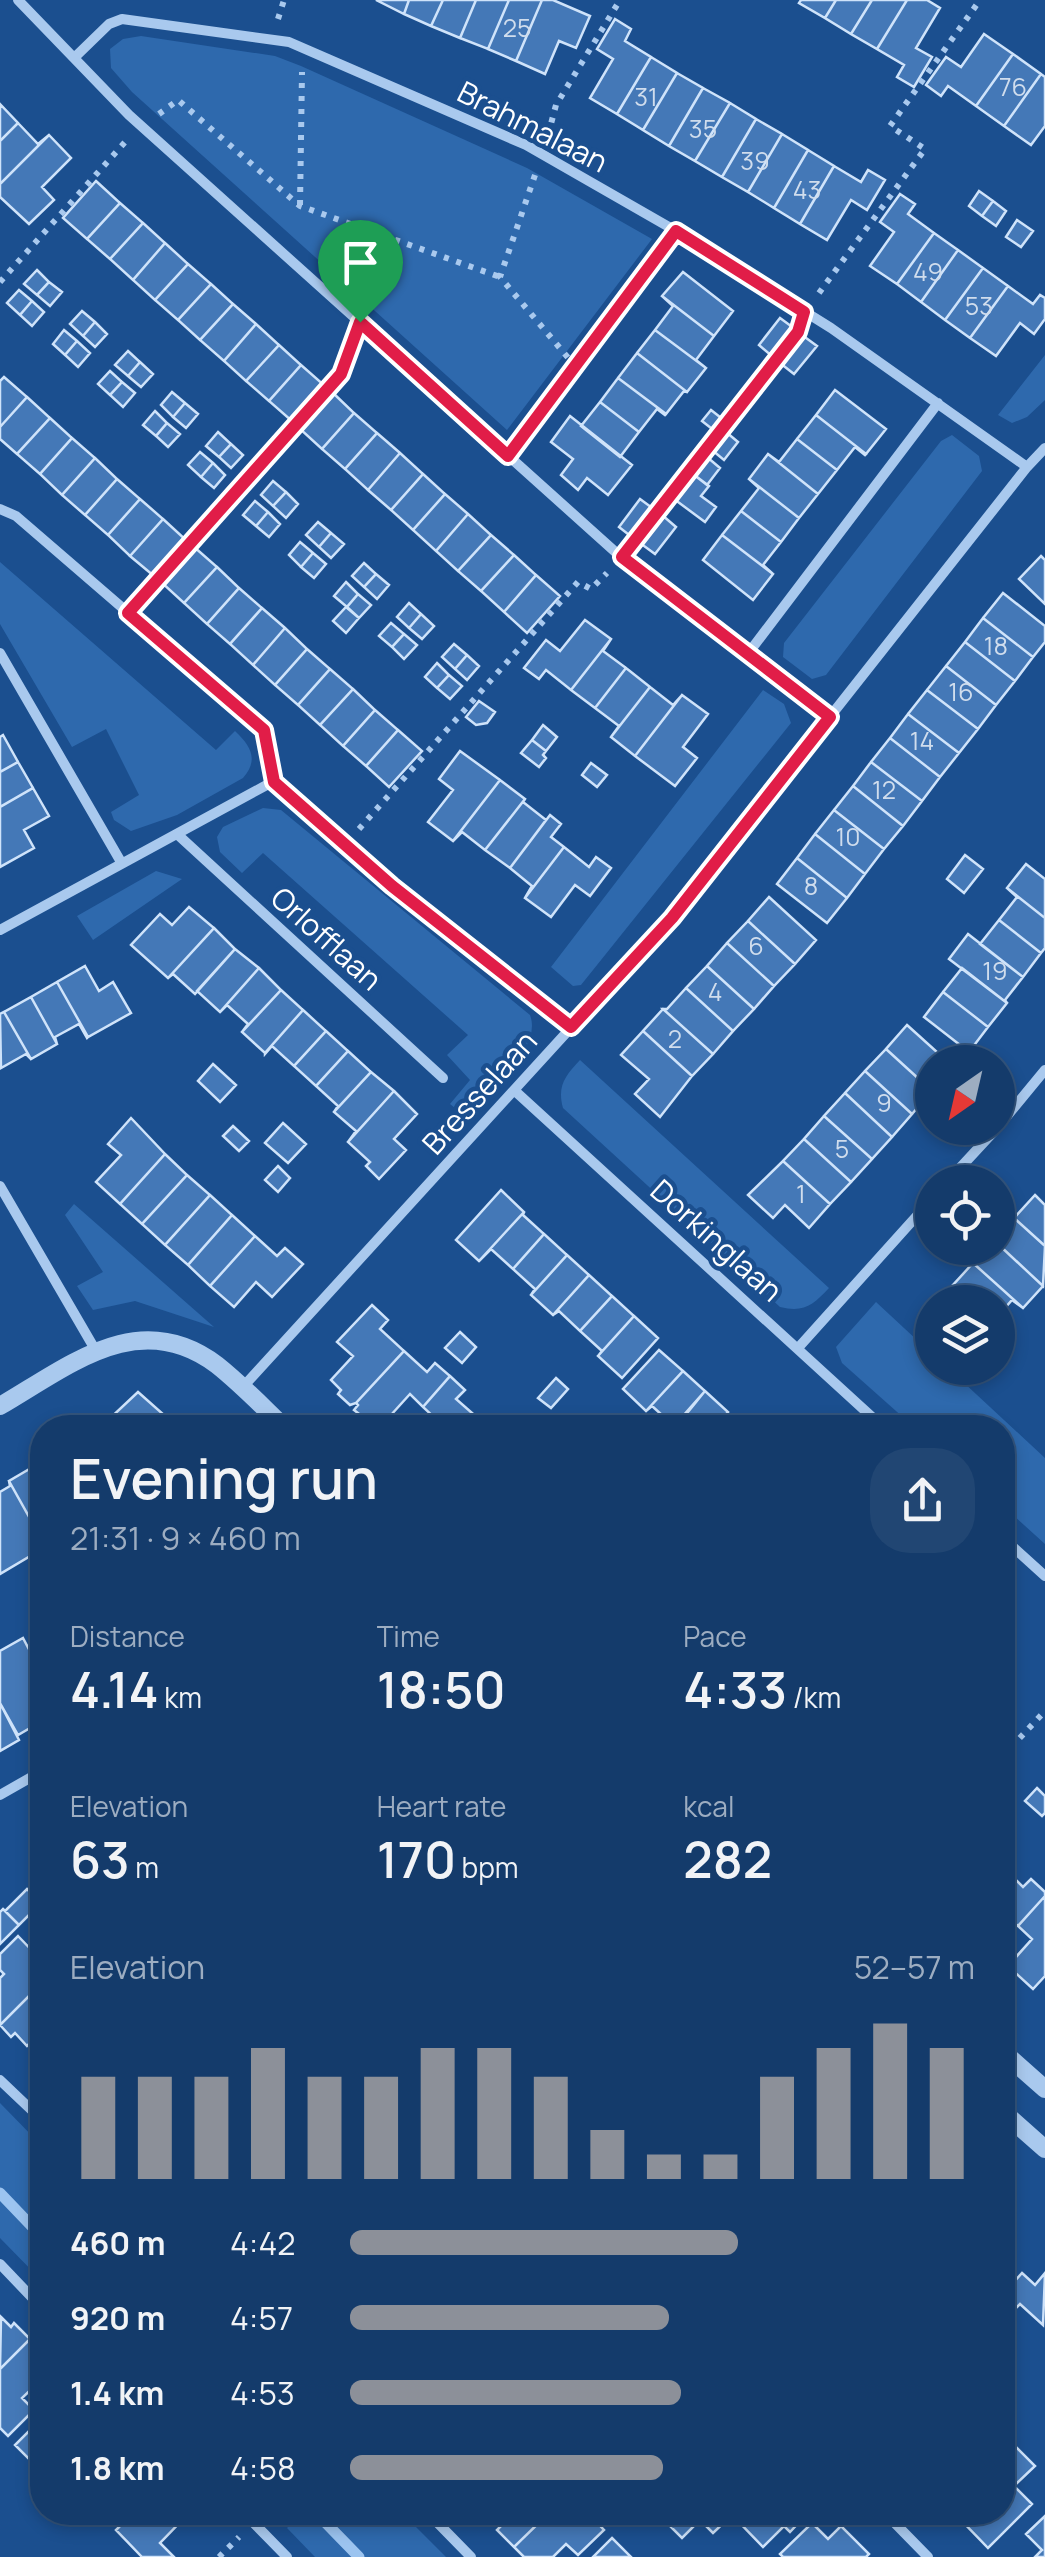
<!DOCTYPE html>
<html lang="en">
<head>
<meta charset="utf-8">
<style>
	:root { --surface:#143b6b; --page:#214673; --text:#f1f3f6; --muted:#9dadc1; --line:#33557e; --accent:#8c9099 }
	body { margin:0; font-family:Manrope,sans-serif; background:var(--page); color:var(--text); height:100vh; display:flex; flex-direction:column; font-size:38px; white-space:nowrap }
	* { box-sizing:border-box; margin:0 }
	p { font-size:32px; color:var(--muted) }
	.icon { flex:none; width:55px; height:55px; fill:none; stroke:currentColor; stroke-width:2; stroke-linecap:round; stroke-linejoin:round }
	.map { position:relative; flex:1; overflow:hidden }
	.side { position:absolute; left:30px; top:1415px; width:985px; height:1110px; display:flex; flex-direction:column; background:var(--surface); border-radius:40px; box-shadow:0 5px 15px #0003,0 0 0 2px var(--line) }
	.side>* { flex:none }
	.needle { width:65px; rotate:214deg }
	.fabs { position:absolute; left:915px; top:1045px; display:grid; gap:20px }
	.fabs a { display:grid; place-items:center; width:100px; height:100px; border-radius:50%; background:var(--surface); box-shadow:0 5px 15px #0003,0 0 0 2px var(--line); font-size:50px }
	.pin { position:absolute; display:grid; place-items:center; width:85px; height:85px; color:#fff; margin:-102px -42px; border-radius:50% 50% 50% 0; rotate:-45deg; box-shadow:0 0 10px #0007 }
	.pin .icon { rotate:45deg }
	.round { display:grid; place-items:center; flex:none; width:105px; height:105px; border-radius:40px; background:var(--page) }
	.overview { display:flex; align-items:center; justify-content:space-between; height:170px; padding:0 40px }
	h1 { font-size:55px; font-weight:600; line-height:75px }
	.figures { display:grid; grid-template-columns:repeat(3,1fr); gap:15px; height:170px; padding:10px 40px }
	.figures div { display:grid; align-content:center }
	.figures b { font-size:50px; font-weight:600 }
	.figures small { font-size:28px; font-weight:400 }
	.figures p { font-size:28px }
	.chart { height:280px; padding:20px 40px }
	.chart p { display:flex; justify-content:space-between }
	.chart svg { width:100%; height:180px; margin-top:10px; stroke:var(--accent); stroke-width:6 }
	ul { padding:0 40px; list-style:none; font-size:32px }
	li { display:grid; grid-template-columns:160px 120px 1fr; align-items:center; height:75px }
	li i { height:25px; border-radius:12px; background:var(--accent) }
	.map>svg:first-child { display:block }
	.green { fill:#2e69ad }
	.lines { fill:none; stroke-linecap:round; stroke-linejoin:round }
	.stream { stroke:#9cc4f0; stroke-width:11 }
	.building { fill:#4478b7; stroke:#cfe3fa; stroke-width:2.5 }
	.path { stroke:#a9c9ee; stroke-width:6; stroke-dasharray:5 8; stroke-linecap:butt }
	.minor { stroke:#a9c9ee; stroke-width:10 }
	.tertiary { stroke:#a9c9ee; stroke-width:18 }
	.route-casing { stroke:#fff; stroke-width:20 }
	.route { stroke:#e11d48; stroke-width:12 }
	.labels { text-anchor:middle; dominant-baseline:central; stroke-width:9; stroke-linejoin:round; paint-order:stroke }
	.number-label { font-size:25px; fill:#d0dded }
	.street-label { font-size:30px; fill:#fff; stroke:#1b4f8f }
</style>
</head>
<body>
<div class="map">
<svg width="1045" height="2557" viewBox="0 0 1045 2557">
	<rect width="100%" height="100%" fill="#1b4f8f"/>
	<path class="green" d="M141,36L275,56L301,66L527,168L652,239L507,430L132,92L111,68L110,49L123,39Z
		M1045,355V400L1027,417L1012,423L998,415Z
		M952,435L979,456L982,471L826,675L812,679L783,657L784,643L941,441Z
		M0,562L216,750L235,731C251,746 259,760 243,778L177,815L131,831L114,820L111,812L139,795L106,729L72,747L0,624Z
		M763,690L784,704L791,723L581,985L573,986L551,967Z
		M263,808L281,810L530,1015C543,1049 488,1092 465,1116L450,1104L470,1080L447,1055L468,1035L263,853L242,873L220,852L217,837L223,827Z
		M156,871L182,879L93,940L77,916Z
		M580,1060L829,1288C813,1305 804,1313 780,1307L563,1108C557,1086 565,1076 580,1060Z
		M74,1204L214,1327L135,1301L93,1310L77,1286L103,1272L65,1215Z
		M876,1302L932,1354V1368H948L1045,1458V1544L1003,1506L1002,1428L914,1427L842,1363L836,1347Z
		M0,2103L42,2146V2281L0,2238Z
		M303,2512L402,2513L446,2557H315L287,2528Z"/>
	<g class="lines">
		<path class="stream" d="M0,2193L42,2237
			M322,2519L359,2557"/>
	</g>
	<path class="building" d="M376,0H409L404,14Z
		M409,0H443L431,26L404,14Z
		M443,0H476L460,38L431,26Z
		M476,0H509L488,49L460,38Z
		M509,0H542L516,61L488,49Z
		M542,0H553L590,16L576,48L559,41L545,74L516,61Z
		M801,0H836L825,18L799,3Z
		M836,0H872L851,34L825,18Z
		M872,0H907L877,49L851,34Z
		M907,0H927L940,8L916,48L932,57L914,87L897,77L904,65L877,49Z
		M615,19L631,29L625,41L651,57L617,114L590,98L613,59L597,49Z
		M984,34L1013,54L976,106L948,86L941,96L926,85L946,57L961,67Z
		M1013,54L1041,74L1004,126L976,106Z
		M651,57L677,73L643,130L617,114Z
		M677,73L703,88L669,146L643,130Z
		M1041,74L1045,77V126L1031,145L1004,126Z
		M703,88L730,103L695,161L669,146Z
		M730,103L756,119L722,177L695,161Z
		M0,104L18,123L0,141Z
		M756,119L782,134L748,192L722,177Z
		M18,123L38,144L49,135L0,184V141Z
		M782,134L808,150L774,208L748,192Z
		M49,135L71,158L42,187L54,200L29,224L0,197V184Z
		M808,150L834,166L800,224L774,208Z
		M834,166L861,182L868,170L885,180L867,210L851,200L827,240L800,224Z
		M96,181L120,203L87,239L63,218Z
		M979,191L993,201L982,216L969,206Z
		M900,194L915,204L908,214L934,233L897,284L870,266L894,232L880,222Z
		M993,201L1006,211L996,226L982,216Z
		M120,203L143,223L110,259L87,239Z
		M1017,220L1033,231L1021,247L1006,237Z
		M143,223L165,243L133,280L110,259Z
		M934,233L958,250L921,302L897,284Z
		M165,243L188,264L155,300L133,280Z
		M958,250L983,268L945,320L921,302Z
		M188,264L211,284L178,320L155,300Z
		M983,268L1008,286L970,338L945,320Z
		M37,270L49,282L37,295L24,284Z
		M683,272L733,311L714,336L662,296Z
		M49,282L62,292L50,306L37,295Z
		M211,284L233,304L200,340L178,320Z
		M1008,286L1033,304L1040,295L1045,298V319L1034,334L1020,323L996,356L970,338Z
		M19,290L32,301L20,315L7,303Z
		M662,296L714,336L696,360L706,368L655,330L673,306Z
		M32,301L44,312L32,326L20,315Z
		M233,304L256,324L224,361L200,340Z
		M82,311L95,322L83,336L70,324Z
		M780,318L795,329L773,357L759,345Z
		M95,322L107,334L95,347L83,336Z
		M256,324L279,345L246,381L224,361Z
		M64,330L77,341L65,355L53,344Z
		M655,330L706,368L687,392L637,353Z
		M802,335L817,346L794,374L780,363Z
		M77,341L90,353L78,367L65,355Z
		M279,345L301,365L269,401L246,381Z
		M128,351L140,362L128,376L115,365Z
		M637,353L687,392L684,391L666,414L618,378Z
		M140,362L153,374L141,387L128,376Z
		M301,365L325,386L293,422L269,401Z
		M110,371L122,382L110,395L98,384Z
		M4,377L27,397L0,427V381Z
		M618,378L666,414L665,415L657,409L639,432L600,402Z
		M122,382L135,393L123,407L110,395Z
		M835,390L886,429L866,454L816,415Z
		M172,392L185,403L173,417L161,405Z
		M332,392L354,413L322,449L299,428Z
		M27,397L50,418L17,454L0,439V427Z
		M600,402L639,432L620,457L581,426Z
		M185,403L198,414L186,428L173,417Z
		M711,410L725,421L716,432L702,421Z
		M155,411L167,423L156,436L143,425Z
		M354,413L377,433L345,469L322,449Z
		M816,415L866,454L865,455L855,447L837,470L797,439Z
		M570,416L632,465L608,495L587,478L578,490L561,475L573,459L551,442Z
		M50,418L72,438L40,474L17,454Z
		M167,423L180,434L168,447L156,436Z
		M218,432L231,444L219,457L206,446Z
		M726,432L738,442L724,460L712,450Z
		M377,433L400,453L368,490L345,469Z
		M72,438L95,458L62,495L40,474Z
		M797,439L837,470L818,494L768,454L779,462Z
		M231,444L243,455L231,468L219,457Z
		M200,452L213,463L201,477L188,465Z
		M400,453L423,474L391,510L368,490Z
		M768,454L818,494L799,518L749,479Z
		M707,457L720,468L707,485L693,474Z
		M95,458L117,479L85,515L62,495Z
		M213,463L225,475L214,488L201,477Z
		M423,474L445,494L413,530L391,510Z
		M693,474L709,486L701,496L716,507L705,522L674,499Z
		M117,479L140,499L108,535L85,515Z
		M749,479L799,518L781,542L741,511L759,488Z
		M273,481L286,492L273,506L261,495Z
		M286,492L298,504L286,518L273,506Z
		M445,494L468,514L436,551L413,530Z
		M140,499L163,519L130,556L108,535Z
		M640,499L655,510L633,538L619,527Z
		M255,501L268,512L256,526L243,515Z
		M741,511L781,542L763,565L773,574L722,535Z
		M268,512L280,524L269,537L256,526Z
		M468,514L491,535L458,571L436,551Z
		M662,515L676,527L655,554L640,543Z
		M163,519L187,541L154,576L130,556Z
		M318,522L331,533L319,547L306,535Z
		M331,533L344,544L331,558L319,547Z
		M491,535L514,555L481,591L458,571Z
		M722,535L773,574L753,600L703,560Z
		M300,542L313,553L301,567L289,555Z
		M193,546L217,567L184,603L161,582Z
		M313,553L326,564L314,578L301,567Z
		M514,555L536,575L504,612L481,591Z
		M1041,556L1045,560V604L1019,579Z
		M364,563L376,574L364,587L352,576Z
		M217,567L239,588L207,624L184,603Z
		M376,574L389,585L377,599L364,587Z
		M536,575L560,596L527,633L504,612Z
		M346,582L358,594L347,607L334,596Z
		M239,588L262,608L230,644L207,624Z
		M1003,593L1045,626V642L1033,657L983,618Z
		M358,594L371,605L359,618L347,607Z
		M409,603L421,614L409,628L397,617Z
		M346,607L359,618L346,633L333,621Z
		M262,608L285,628L253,665L230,644Z
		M421,614L434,626L422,639L409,628Z
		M983,618L1033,657L1015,681L965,642Z
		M585,620L611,639L571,690L546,670L539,679L524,668L546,640L560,651Z
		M391,623L404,634L392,647L379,636Z
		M285,628L307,649L275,685L253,665Z
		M404,634L417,645L404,659L392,647Z
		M611,639L603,651L626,668L595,708L571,690Z
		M965,642L1015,681L996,705L946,666Z
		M454,644L467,655L455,669L442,657Z
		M307,649L330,669L298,705L275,685Z
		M467,655L479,666L467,680L455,669Z
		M437,663L449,675L437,688L425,677Z
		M946,666L996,705L978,729L927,690Z
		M626,668L650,687L611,737L619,726L595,708Z
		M330,669L353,689L320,725L298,705Z
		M449,675L462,686L450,699L437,688Z
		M650,687L673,705L682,695L635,756L611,737Z
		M353,689L375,710L343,746L320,725Z
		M927,690L978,729L959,753L908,714Z
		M682,695L708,714L683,747L697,758L675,786L635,756Z
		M479,701L495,712L487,723L476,725L466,717Z
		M375,710L398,730L366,766L343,746Z
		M908,714L959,753L940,777L890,738Z
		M543,725L557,737L546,751L532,740Z
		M398,730L422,751L389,787L366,766Z
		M3,735L18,762L0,772V737Z
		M890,738L940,777L922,801L871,762Z
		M532,740L546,751L543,755L546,758L539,767L521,753Z
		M460,751L500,780L453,841L428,822L453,790L439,779Z
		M18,762L33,788L0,807V772Z
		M871,762L922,801L903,826L853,786Z
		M591,763L607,775L597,787L582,775Z
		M500,780L525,799L485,850L462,832L453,841Z
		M853,786L903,826L884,849L834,810Z
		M33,788L49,816L24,830L34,848L0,867V807Z
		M525,799L523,802L546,820L510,868L485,850Z
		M834,810L884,849L865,874L815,834Z
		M550,815L561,824L551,837L564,847L525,898L532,886L510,868Z
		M815,834L865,874L847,898L797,858Z
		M564,847L589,867L596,857L611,868L590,896L575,885L551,917L525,898Z
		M965,855L983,869L964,893L947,879Z
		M797,858L847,898L827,923L777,884Z
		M1026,864L1045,879V918L1007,888Z
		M1007,888L1045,918V948L1041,953L999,920L1017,897Z
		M769,897L816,940L795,964L748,921Z
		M189,907L214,928L168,978L131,945L160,914L172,925Z
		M999,920L1041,953L1023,977L980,944Z
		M748,921L795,964L774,986L727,943Z
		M214,928L235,949L195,994L173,974L168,978Z
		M968,934L1023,977L1005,1000L1007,1003L949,959Z
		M727,943L774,986L754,1009L707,966Z
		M235,949L259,968L220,1012L197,991Z
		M85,966L99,991L113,982L131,1013L88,1037L57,982Z
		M707,966L754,1009L733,1031L686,988Z
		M259,968L281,990L242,1032L248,1024L227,1005L220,1012Z
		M962,968L1007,1003L988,1027L943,992Z
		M57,982L88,1037L87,1038L79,1024L55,1037L57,1044L31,997Z
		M686,988L733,1031L713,1054L663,1009H667Z
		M281,990L303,1010L265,1053L242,1032Z
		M943,992L988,1027L969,1052L924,1017Z
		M31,997L57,1044L31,1059L4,1012Z
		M663,1009L713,1054L692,1076L643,1031Z
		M303,1010L326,1031L294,1066L272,1046L265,1054V1053Z
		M4,1012L31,1059L26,1054L1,1068L0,1014Z
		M907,1025L948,1062H932V1091L886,1049Z
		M326,1031L348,1051L316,1086L294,1066Z
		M643,1031L692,1076L660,1117L635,1094L649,1079L621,1055Z
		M886,1049L932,1091L912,1114L865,1071Z
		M348,1051L371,1072L334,1112L338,1106L316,1086Z
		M213,1064L236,1085L220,1102L198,1081Z
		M865,1071L912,1114L892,1137L845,1093Z
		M371,1072L394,1091L348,1142L356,1131L334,1112Z
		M394,1091L417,1114L394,1139L406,1150L379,1179L366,1166L370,1162L348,1142Z
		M845,1093L892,1137L872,1159L824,1116Z
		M824,1116L872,1159L851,1182L804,1139Z
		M131,1118L165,1154L120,1204L96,1182L121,1155L108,1144Z
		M283,1123L306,1144L288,1163L265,1143Z
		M233,1126L249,1141L239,1151L223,1136Z
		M804,1139L851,1182L830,1204L783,1161Z
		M165,1154L187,1175L142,1224L120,1204Z
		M783,1161L830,1204L809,1228L785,1205L773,1218L748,1195Z
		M278,1166L290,1178L278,1192L265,1180Z
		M187,1175L210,1195L165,1245L142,1224Z
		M501,1190L524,1212L479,1261L456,1240Z
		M210,1195L232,1215L188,1265L165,1245Z
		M1035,1195L1045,1205V1246L1014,1218Z
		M524,1212L523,1215L544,1234L513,1269L491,1249L479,1261Z
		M232,1215L255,1236L210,1286L188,1265Z
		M1014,1218L1045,1246L1043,1286L998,1244V1236Z
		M544,1234L567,1255L531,1295L535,1289L513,1269Z
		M255,1236L277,1256L285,1248L303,1264L272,1297L256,1282L234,1307L210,1286Z
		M998,1244L1043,1286L1023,1308L973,1263L987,1248H998Z
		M567,1255L589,1275L553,1315L531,1295Z
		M973,1263L1023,1308L1012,1300L998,1316V1302H972L953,1285Z
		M589,1275L612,1296L580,1331L559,1311L553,1315Z
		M953,1285L972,1302H937Z
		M612,1296L634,1316L598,1356L602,1351L580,1331Z
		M372,1305L388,1320L380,1329L404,1351L356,1403L350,1405L338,1394L341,1390L331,1380L353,1356L337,1342Z
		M634,1316L658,1338L622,1378L598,1356Z
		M460,1332L476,1347L462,1363L445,1348Z
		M659,1350L683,1371L646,1411L623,1389Z
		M404,1351L427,1372L435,1363L450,1376L423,1407L410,1394L381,1426L371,1416L367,1420L354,1410L358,1405L356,1403Z
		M683,1371L705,1391L674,1426L652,1406L646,1411Z
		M450,1376L465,1390L456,1399L480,1420L474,1428H428L436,1419L423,1407Z
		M556,1378L568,1389L551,1408L538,1398Z
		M705,1391L728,1412L713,1428H675Z
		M138,1392L164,1415L158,1421L165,1428H106L109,1424L106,1422Z
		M38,1464L42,1472V1540L9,1481Z
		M9,1481L42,1540V1549L0,1574V1492L10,1486Z
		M23,1638L42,1674V1682L31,1688L42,1708V1721L18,1735L0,1703V1651Z
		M0,1703L19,1740L0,1751Z
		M1037,1788L1045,1796V1813L1042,1816L1025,1801Z
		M1002,1879L1010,1886L1016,1880L1023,1887L1031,1879L1045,1892V1896L1018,1926L1002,1913Z
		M27,1889L41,1903L19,1925L5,1911Z
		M1045,1896V1976L1033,1989L1008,1966L1032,1939L1018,1926Z
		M3,1909L19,1925L0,1944V1912Z
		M18,1936L42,1961V1983L0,2025V1978L4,1974L0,1970V1954Z
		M42,1983V2031L27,2046L15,2033L11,2037L0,2025Z
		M1022,2273L1035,2285L1045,2273L1043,2325L1020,2304L1011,2313L1002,2305V2295Z
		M1,2317L11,2327L14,2323L30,2339L0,2369Z
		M30,2339L42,2353V2379L22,2398L34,2410L8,2436L0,2428V2369Z
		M42,2418V2459L35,2452L29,2459L15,2445Z
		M1013,2444L1035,2466L1014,2486L1032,2504L988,2548L960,2519L967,2512H1002V2454Z
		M134,2512H190L160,2543L174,2557H142L116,2530Z
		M501,2512H550L514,2547L497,2530L501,2526L494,2519Z
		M550,2512H587L604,2530L578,2555L566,2544L553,2557H524L514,2547Z
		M710,2512H801L805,2516L790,2532L784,2526L763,2547L732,2515L713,2533L701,2521Z
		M683,2515L694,2526L682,2538L671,2527Z
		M1045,2516V2557H1035L1042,2550L1026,2534Z
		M812,2523L828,2539L841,2526L869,2554L866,2557H783L780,2554Z
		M612,2538L631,2557H593Z"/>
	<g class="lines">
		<path class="path" d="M278,19L284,0
			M159,114L178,100L300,206L500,277
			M548,135L556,105L620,0
			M535,175L500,277L575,366
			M300,205L302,72
			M0,282L126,141
			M819,293L925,149L890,126L980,0
			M368,297L387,237
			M521,439L663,248
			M635,541L796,334
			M142,597L341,374L352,342
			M359,829L578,582L591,589L607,573
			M1002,1757L1045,1711
			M219,2557L239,2537"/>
		<path class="minor" d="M18,0L129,115L631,566L830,717
			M74,58L109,24L122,19L289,42L526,145L676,231L831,328L1027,467
			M0,509L16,516L264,730L274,781L392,886L571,1027
			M0,653L121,862
			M747,655L938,403
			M177,834L443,1078
			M0,930L274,781
			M515,1091L884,1428
			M998,1127L1045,1070
			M947,1182L997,1128
			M0,1186L96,1351
			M798,1348L932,1199
			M242,1388L672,917L1027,467L1045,448
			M1002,1537L1045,1576
			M0,1795L42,1771
			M0,2080L42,2120
			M0,2264L42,2308
			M243,2512L287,2557
			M427,2512L471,2557
			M884,2512L928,2557"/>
		<path class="tertiary" d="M0,1406C69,1366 139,1306 217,1365C241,1384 263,1407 285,1428
			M1002,2051L1045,2089
			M1002,2111L1045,2149"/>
	</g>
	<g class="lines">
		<defs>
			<path id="route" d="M676,231L804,312L798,332L622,557L830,717L672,918L571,1027L392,886L274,782L264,730L128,613L341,374L360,322L508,456Z"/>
		</defs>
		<use href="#route" class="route-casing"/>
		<use href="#route" class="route"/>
	</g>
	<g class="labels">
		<g class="number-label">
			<text x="517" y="27">25</text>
			<text x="1013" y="86">76</text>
			<text x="646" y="96">31</text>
			<text x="703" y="128">35</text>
			<text x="755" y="160">39</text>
			<text x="807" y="189">43</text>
			<text x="928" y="271">49</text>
			<text x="979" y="305">53</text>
			<text x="996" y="645">18</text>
			<text x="961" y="691">16</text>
			<text x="922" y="740">14</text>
			<text x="884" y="789">12</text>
			<text x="848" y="836">10</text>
			<text x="811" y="885">8</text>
			<text x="756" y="945">6</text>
			<text x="995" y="970">19</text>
			<text x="715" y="991">4</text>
			<text x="675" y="1038">2</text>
			<text x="884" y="1102">9</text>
			<text x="842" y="1148">5</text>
			<text x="801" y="1193">1</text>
		</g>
		<g class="street-label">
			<text transform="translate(533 126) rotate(27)">Brahmalaan</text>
			<text transform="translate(327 938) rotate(42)">Orlofflaan</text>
			<text transform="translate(479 1092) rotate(-48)">Bresselaan</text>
			<text transform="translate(717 1240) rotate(42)">Dorkinglaan</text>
		</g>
	</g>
</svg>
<div class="fabs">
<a><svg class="needle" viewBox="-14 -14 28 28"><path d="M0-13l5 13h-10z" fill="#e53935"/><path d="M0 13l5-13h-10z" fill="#9dadc1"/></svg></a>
<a><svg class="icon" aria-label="locate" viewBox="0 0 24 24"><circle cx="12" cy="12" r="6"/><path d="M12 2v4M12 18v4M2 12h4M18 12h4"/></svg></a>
<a><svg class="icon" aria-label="layers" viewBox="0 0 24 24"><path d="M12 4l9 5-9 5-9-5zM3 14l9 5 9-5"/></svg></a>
</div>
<div class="pin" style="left:360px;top:322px;background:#1e9e55"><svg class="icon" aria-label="arrive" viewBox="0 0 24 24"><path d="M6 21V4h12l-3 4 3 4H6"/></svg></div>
<section class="side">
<div class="overview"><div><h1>Evening run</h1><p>21:31 · 9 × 460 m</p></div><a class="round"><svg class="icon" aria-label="share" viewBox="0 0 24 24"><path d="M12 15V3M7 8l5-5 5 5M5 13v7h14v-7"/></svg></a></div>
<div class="figures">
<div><p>Distance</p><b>4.14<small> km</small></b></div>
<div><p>Time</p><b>18:50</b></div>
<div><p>Pace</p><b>4:33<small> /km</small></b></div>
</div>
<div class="figures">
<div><p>Elevation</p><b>63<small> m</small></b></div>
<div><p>Heart rate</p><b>170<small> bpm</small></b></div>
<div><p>kcal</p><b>282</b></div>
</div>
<div class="chart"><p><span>Elevation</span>52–57 m</p>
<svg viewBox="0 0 160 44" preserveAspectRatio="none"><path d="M5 44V19M15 44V19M25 44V19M35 44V12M45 44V19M55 44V19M65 44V12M75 44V12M85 44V19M95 44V32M105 44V38M115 44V38M125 44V19M135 44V12M145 44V6M155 44V12"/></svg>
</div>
<ul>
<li><b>460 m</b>4:42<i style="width:62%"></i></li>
<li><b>920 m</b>4:57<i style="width:51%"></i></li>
<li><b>1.4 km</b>4:53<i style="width:53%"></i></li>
<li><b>1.8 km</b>4:58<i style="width:50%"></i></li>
</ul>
</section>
</div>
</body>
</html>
